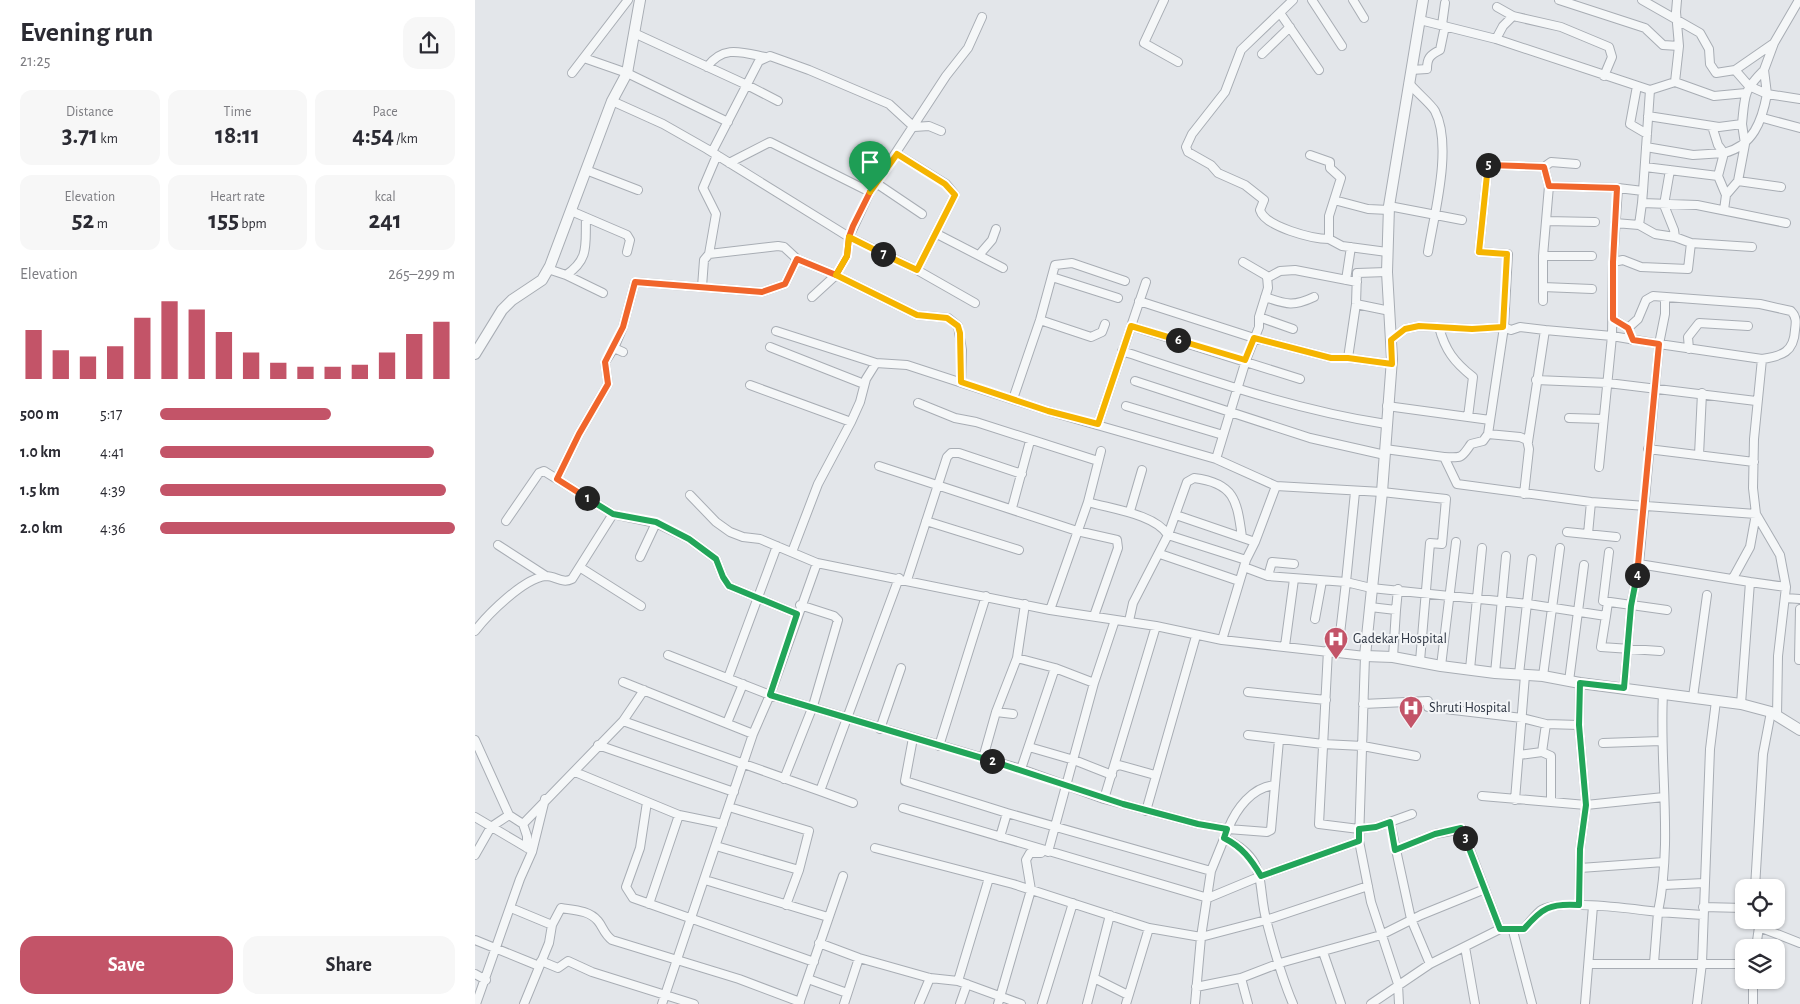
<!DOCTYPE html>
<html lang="en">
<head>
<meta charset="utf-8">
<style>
	:root { --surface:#fff; --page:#f7f7f7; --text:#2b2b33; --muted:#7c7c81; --accent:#c35468 }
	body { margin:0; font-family:"Alegreya Sans",sans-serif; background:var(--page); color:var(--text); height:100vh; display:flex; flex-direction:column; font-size:19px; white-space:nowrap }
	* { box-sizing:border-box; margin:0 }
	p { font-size:16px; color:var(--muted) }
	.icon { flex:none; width:28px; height:28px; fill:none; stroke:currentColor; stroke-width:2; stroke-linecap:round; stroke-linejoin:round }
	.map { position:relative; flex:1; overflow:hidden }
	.details { display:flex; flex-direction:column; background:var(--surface); width:475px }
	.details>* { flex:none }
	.buttons { position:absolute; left:1260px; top:879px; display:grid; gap:10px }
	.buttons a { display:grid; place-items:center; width:50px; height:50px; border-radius:10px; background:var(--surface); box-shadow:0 1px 4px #0004; font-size:25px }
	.pin { position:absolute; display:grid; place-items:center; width:42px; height:42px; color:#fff; margin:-51px -21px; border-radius:50% 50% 50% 0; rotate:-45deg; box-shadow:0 0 5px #0007 }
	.pin .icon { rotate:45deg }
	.km { position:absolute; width:25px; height:25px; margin:-12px; border-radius:50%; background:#222; color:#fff; font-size:14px; line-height:25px; text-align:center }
	.round { display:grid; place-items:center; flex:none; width:52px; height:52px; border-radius:15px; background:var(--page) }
	.summary { display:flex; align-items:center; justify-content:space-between; height:85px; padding:0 20px }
	h1 { font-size:28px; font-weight:700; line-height:38px }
	.metrics { display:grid; grid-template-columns:repeat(3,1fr); gap:8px; height:85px; padding:5px 20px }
	.metrics div { display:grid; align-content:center; border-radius:12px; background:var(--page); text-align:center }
	.metrics b { font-size:25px; font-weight:700 }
	.metrics small { font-size:14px; font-weight:400 }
	.metrics p { font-size:14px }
	.chart { height:140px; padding:10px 20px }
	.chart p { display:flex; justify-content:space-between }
	.chart svg { width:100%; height:90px; margin-top:5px; stroke:var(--accent); stroke-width:6 }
	.cta { display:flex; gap:10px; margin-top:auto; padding:10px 20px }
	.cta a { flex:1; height:58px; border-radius:15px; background:var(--accent); color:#fff; font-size:20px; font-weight:700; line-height:58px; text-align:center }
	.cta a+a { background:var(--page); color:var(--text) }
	ul { padding:0 20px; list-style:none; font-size:16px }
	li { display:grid; grid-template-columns:80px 60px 1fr; align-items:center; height:38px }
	li i { height:12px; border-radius:6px; background:var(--accent) }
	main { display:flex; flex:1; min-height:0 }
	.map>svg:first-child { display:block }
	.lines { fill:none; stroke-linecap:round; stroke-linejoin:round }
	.minor-casing { stroke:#a8adb4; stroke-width:10 }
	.tertiary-casing { stroke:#a8adb4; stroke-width:12 }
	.minor { stroke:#f5f7f8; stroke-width:8 }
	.tertiary { stroke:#f5f7f8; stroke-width:10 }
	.split-1-casing { stroke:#fff; stroke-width:10 }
	.split-2-casing { stroke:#fff; stroke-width:10 }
	.split-3-casing { stroke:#fff; stroke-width:10 }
	.split-4-casing { stroke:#fff; stroke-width:10 }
	.split-5-casing { stroke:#fff; stroke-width:10 }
	.split-6-casing { stroke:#fff; stroke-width:10 }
	.split-7-casing { stroke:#fff; stroke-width:10 }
	.split-8-casing { stroke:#fff; stroke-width:10 }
	.split-1 { stroke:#f0652b; stroke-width:6 }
	.split-2 { stroke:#22a559; stroke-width:6 }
	.split-3 { stroke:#22a559; stroke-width:6 }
	.split-4 { stroke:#22a559; stroke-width:6 }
	.split-5 { stroke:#f0652b; stroke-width:6 }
	.split-6 { stroke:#f5b400; stroke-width:6 }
	.split-7 { stroke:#f5b400; stroke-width:6 }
	.split-8 { stroke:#f5b400; stroke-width:6 }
	.labels { text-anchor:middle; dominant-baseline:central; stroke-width:4; stroke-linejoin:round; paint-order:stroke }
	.poi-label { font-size:14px; fill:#2c3441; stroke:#f3f5f7; text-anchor:start }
</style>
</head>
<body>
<main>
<section class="details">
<div class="summary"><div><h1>Evening run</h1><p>21:25</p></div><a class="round"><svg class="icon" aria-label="share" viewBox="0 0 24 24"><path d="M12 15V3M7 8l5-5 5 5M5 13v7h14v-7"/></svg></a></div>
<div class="metrics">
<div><p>Distance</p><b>3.71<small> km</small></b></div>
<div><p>Time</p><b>18:11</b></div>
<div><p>Pace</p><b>4:54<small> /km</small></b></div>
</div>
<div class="metrics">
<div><p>Elevation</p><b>52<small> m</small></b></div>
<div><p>Heart rate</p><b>155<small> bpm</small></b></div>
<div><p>kcal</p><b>241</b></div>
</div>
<div class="chart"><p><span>Elevation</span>265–299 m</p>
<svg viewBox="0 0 160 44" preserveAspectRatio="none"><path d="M5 44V20M15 44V30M25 44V33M35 44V28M45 44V14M55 44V6M65 44V10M75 44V21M85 44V31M95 44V36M105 44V38M115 44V38M125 44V37M135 44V31M145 44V22M155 44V16"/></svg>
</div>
<ul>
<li><b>500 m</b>5:17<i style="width:58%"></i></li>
<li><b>1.0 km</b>4:41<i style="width:93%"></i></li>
<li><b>1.5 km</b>4:39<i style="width:97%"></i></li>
<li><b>2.0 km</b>4:36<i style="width:100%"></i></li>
</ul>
<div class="cta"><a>Save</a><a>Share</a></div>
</section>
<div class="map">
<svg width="1325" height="1004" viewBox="0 0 1325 1004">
	<rect width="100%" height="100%" fill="#e3e6ea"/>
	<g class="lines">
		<defs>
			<path id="minor" d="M689,0L669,43L703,62
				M818,0L766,50L750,92L717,134L711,147L713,152L736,165L743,173L770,185L789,200L785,210C790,227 838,239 854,239V216L866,178L855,168V162L835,155
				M837,0L867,46
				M878,0L889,18
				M1084,0L1170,28L1188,45L1204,46
				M1167,0L1225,33L1234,49L1235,64L1241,73L1260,70L1299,43
				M1022,7L1038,16L1086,27L1134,47L1137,57L1129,76
				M805,13L844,70
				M945,20L1021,39L1175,90
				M967,25L970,3
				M159,33L272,85L303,101
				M1021,39L1028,26L1038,16
				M787,54L815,27
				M109,58L152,73L253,122
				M232,67C248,45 266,52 290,57
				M936,70L952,69C952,58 955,55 965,50L970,26
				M1260,70L1274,86L1292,94L1289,70L1299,43L1324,0
				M97,73L153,0
				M1200,82L1204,46L1201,12L1202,0
				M934,83C940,91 956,104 960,111C978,146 959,215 953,252
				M1162,86L1155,124L1172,134
				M137,101L188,124L232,149L374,237L372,256L361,275L442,315L473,318L483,326L487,350L486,382
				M1173,116L1244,127L1267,124L1270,144L1263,181
				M1288,118L1325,128
				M1267,124C1270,95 1268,91 1289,70
				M1237,126L1243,145L1249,153
				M1171,147L1218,155L1249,153
				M237,152L284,61L295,56L334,70L414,104L439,127L454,126L466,131
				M422,154L471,184L480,195L442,270
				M254,163L295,142L395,192
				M1069,167L1076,162L1101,164
				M1170,167L1243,176
				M111,170L163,190
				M401,183L447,214
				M1074,186L1143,188L1168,191L1175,90L1200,82L1239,96L1271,93
				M1143,188L1138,262L1137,336L1184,344L1164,564L1156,606L1149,688
				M1168,191L1167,203L1222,205L1311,223
				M1251,195L1263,181L1306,187
				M859,200L893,209L914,210
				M914,206L987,220
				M1249,210L1251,195L1243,176L1249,153C1278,146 1287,121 1292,94L1325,99
				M96,211L152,235L155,240L152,252
				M1071,221L1120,222
				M1140,223L1164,225L1180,234L1200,237
				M1164,225L1167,203
				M462,234L528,268
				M854,239L867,246L912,252
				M1216,243L1277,247
				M234,254L241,214L228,188L242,155
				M504,255L517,240L521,229
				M1068,256H1117
				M768,262L792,276L793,288L784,317L818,329
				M1138,262L1148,260L1166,267L1213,269L1216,243L1200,237L1199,230L1189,205L1195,170
				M73,269L91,275C115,259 110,244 111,219
				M912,272L882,273L881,304L873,358L917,364
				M91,275L128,293
				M577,277L643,298
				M792,278L805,271L820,270L882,282
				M871,280L876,247
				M227,287L229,260L234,254L303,246L309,247L322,259
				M1068,287L1117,289
				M790,297C811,304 818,307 839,297
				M1190,298V314L1184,344L1287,359L1279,439L1278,488L1281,514L1275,547L1258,578
				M664,301L779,338L856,358H873
				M500,303L442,270L374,237L395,192L471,76L493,48L507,17
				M881,304L915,311
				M784,317V327L771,360L741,459L801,486L907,492L971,499L967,544L955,543L945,661
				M1138,319L1153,328L1157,340
				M565,320L616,337L627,332L630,324
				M656,326L825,379
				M964,327C970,350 979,362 998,377L993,417
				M1153,328L1163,319L1171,300L1178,296L1285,304L1316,311C1322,317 1321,323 1320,330C1319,352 1307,356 1287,359
				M301,331L401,363
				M916,340L930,329L944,326L997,329L1029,327L1033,254L1004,252L1013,165L1069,167L1074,186L1068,256V301
				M295,347L389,384
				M1214,349L1213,337L1224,323L1273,326
				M647,351C735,380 820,410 911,424
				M148,352L139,348L148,327L160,282L287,292L310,284L322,259L361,275L337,297
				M1061,380L1133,383L1281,401
				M660,381L835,438L910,455
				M275,385L376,422
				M538,399L565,320L580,265L597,263L650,281
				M443,403L480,418L501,422L623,461
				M651,406L748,435
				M912,406L1015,420
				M1094,418L1128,419
				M623,424L671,282
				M1053,442L1070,330L1137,336L1124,467
				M910,449L969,457L982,484L1116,502L1281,514L1305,555L1311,587L1303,656L1302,716
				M1173,449L1279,462
				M1224,455L1227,393
				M969,457C988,458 986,458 996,444L1008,441L1013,434
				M404,466L602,531L642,540L643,548L619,616
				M82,479L104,434L133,384L130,362L139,348
				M880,492L871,582L896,588L1053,604L1131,616L1133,602
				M1049,494L1054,449L1052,440L1045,437L1013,434L1029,327L1036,330L1045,327L1070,330
				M215,495L241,522L255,532L268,537L285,539L342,563
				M613,502L626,451
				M537,508L555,441
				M655,511L667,470
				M701,515L780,542L771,560L747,640
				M31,521L64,473L69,471L138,514L181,523L214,539L241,559L248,577L254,586L322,614
				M451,521L544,550
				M1092,532L1141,537
				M1113,534L1116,502
				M780,542L801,486
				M23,545L71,576
				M317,552L343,484L376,422L385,402L391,379L401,363L432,365L573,411L741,459
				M1134,552L1128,601L1192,610
				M685,554L764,581
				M165,557L181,523
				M1164,564L1275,582L1266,704
				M769,567L793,576L871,582L863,651
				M106,568L166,606
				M793,576L797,562L819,564
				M432,580L472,457L476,453H484L547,474
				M1275,582L1311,587
				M1310,598L1325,599
				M895,607L921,610L918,657
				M575,610L613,502C636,509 680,514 693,535L771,560
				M921,610L923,589
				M1131,616L1126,647L1185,651
				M840,619L847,581
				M654,621L658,603L693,535L712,482L719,478C760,483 762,501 767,537
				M0,631C13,614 49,578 71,576C81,576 87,584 97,579L138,514
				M810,646L819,579
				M853,650L844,824L884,829L901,827L937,814
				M193,655L295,695L546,769L629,799L723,824L753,829C761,809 777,787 800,785L796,830L792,832L753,829L736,871L726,937L720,1004
				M542,658L580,668L619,683
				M1324,660L1325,609
				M966,666L981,542
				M995,669L1007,548
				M1020,673L1031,556
				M1044,674L1057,559
				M1068,676L1085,548
				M253,678L302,546
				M1094,681L1109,565
				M148,682L278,734
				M773,692L851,700
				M1218,697L1232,595
				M888,704L953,701V707L1047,718L1071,724L1104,725
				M521,712L538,714
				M148,721L345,791L424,578
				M252,723L268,684
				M405,729L426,668
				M773,735L848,744L888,746L941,756
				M438,738L430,781L532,813L525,837
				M0,740L34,815L48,824L52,836V848
				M1128,743L1186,741
				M123,745L259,792
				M464,746L511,596
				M554,747L599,760L637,775
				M1067,752L1076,756V802
				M1044,755L1067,752L1071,724
				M508,758L521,712L542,658L550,604
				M640,767L644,765L680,775
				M546,769L580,668
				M100,772L204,815L248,824
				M309,779L338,706L363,620L359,616L325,605
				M800,785L804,740
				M345,791L378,803
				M1007,796L1111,805L1189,797
				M629,799L681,626
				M1040,800L1050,675
				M172,802L165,848L151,887L158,898L339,962
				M428,808L733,898L786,876L884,841
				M671,811L721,636
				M532,813L736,871
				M0,817L54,849
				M915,822L936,919L955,964
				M48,824L148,721L169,690
				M749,838C795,860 781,884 792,923C799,950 807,978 818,1004
				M241,846L324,870L334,831L254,807
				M400,848L538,884L674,928L726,937L791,920L893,886
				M920,850L960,834L987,829L1025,929
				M573,852L619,683L640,620
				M0,855L16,827L34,815
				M1105,868L1189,862
				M230,880L353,917
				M1189,885L1229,883
				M1280,888L1288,754L1296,712
				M174,904L204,815
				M311,905L324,870
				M1104,905L1105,849L1111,805L1104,725L1105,683
				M1228,907L1269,908
				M36,908L77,925L74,943L49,1004
				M1279,920L1284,927L1281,948
				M77,925L86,908C98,910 114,910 123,921C128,927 129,934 137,940L264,979L325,1002
				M1284,927L1325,943
				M1038,931L1057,1004
				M0,940L64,966
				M344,943L384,958L455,978L483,981L546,1004
				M990,947L1000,1004
				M848,952L866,1004
				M66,961L83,968L93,961L117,972L219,1004
				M1179,963L1183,912L1228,915
				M1114,964H1269
				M0,974L11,980
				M619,978L653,995
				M766,978L773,1004
				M333,979L372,993
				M483,981L514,878
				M721,987L766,978L805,963L906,935L946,915L1010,889
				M1,1004L45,879L57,852L70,799
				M187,1004L278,734L295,695L342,563L575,610L681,626L747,640L890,656L884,841L896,902L923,984L924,1004
				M324,1004L368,876
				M369,1004L384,958
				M444,1004L455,978
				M485,1004L492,984
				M523,1004L556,890L551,860L555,853H566
				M567,1004L598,903
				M612,1004L635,915
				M651,1004L674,928
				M896,1004L955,964L1025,929H1049C1054,923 1059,916 1065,911C1082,898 1159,909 1183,912C1198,840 1184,766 1188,694
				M1110,1004L1118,906
				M1222,1004L1227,963L1235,749L1241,701
				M1278,1004V980"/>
			<path id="tertiary" d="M948,0L914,206L912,272L917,359L907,492L890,656L918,657L966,666L1020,673L1068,676L1105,683L1266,704L1296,712L1325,730
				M0,354L27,310L37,300L67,280L75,266L137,101L152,73L165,0"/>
		</defs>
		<use href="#minor" class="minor-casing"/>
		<use href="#tertiary" class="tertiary-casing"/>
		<use href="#minor" class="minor"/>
		<use href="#tertiary" class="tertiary"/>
	</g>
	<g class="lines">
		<defs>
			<path id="split-1" d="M112,498L82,479L104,434L133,384L130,362L148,327L160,282L287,292L310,284L322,259L361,275L372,256L374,237L378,226L395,192"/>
			<path id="split-2" d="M112,498L138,514L181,522L214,539L241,559L248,577L254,586L322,614L295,695L517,761"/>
			<path id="split-3" d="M517,761L648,804L723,824L752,829L749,838C767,847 776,859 786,876L884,841V829L901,827L915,822L920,850L960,834L986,828L990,838"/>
			<path id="split-4" d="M990,838L1025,929H1049C1067,908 1075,903 1104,905L1105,849L1111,805L1104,725L1105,683L1149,688L1156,606L1162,575"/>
			<path id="split-5" d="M1013,165L1069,167L1074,186L1142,188L1138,262V319L1153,328L1158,340L1184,344L1162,575"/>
			<path id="split-6" d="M703,340L770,360L779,338L856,358H873L917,364L916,340L930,329L944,326L997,329L1028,327L1032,254L1004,252L1013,165"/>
			<path id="split-7" d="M408,254L374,237L372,256L361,275L442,315L472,318L483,326L485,333L486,382L573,411L623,424L656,326L703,340"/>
			<path id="split-8" d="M395,192L422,154L470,184L480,195L442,270L408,254"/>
		</defs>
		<use href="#split-1" class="split-1-casing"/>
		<use href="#split-2" class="split-2-casing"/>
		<use href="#split-3" class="split-3-casing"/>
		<use href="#split-4" class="split-4-casing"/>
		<use href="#split-5" class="split-5-casing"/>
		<use href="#split-6" class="split-6-casing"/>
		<use href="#split-7" class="split-7-casing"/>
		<use href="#split-8" class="split-8-casing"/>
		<use href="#split-1" class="split-1"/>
		<use href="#split-2" class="split-2"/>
		<use href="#split-3" class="split-3"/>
		<use href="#split-4" class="split-4"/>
		<use href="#split-5" class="split-5"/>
		<use href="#split-6" class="split-6"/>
		<use href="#split-7" class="split-7"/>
		<use href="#split-8" class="split-8"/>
	</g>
	<defs>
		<symbol id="hospital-pin" viewBox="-11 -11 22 30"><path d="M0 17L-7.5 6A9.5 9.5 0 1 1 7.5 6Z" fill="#c35468" stroke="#f3f5f7"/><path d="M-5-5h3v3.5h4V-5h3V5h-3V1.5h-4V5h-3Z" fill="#fff"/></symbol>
	</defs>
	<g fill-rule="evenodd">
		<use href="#hospital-pin" x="847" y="625" width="28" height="38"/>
		<use href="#hospital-pin" x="922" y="694" width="28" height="38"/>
	</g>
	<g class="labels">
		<g class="poi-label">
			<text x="878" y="639">Gadekar Hospital</text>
			<text x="954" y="708">Shruti Hospital</text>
		</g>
	</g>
</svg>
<div class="buttons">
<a><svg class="icon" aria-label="locate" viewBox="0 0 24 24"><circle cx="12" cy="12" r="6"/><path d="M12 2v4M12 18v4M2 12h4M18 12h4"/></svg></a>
<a><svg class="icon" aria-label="layers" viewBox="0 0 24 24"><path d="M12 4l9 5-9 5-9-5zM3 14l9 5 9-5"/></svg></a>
</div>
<div class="pin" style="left:395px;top:192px;background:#1e9e55"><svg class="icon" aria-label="arrive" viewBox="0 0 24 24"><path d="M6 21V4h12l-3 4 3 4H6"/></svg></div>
<b class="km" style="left:112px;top:498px">1</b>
<b class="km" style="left:517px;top:761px">2</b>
<b class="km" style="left:990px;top:838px">3</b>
<b class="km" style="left:1162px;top:575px">4</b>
<b class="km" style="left:1013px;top:165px">5</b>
<b class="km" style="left:703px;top:340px">6</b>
<b class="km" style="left:408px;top:254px">7</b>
</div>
</main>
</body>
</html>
